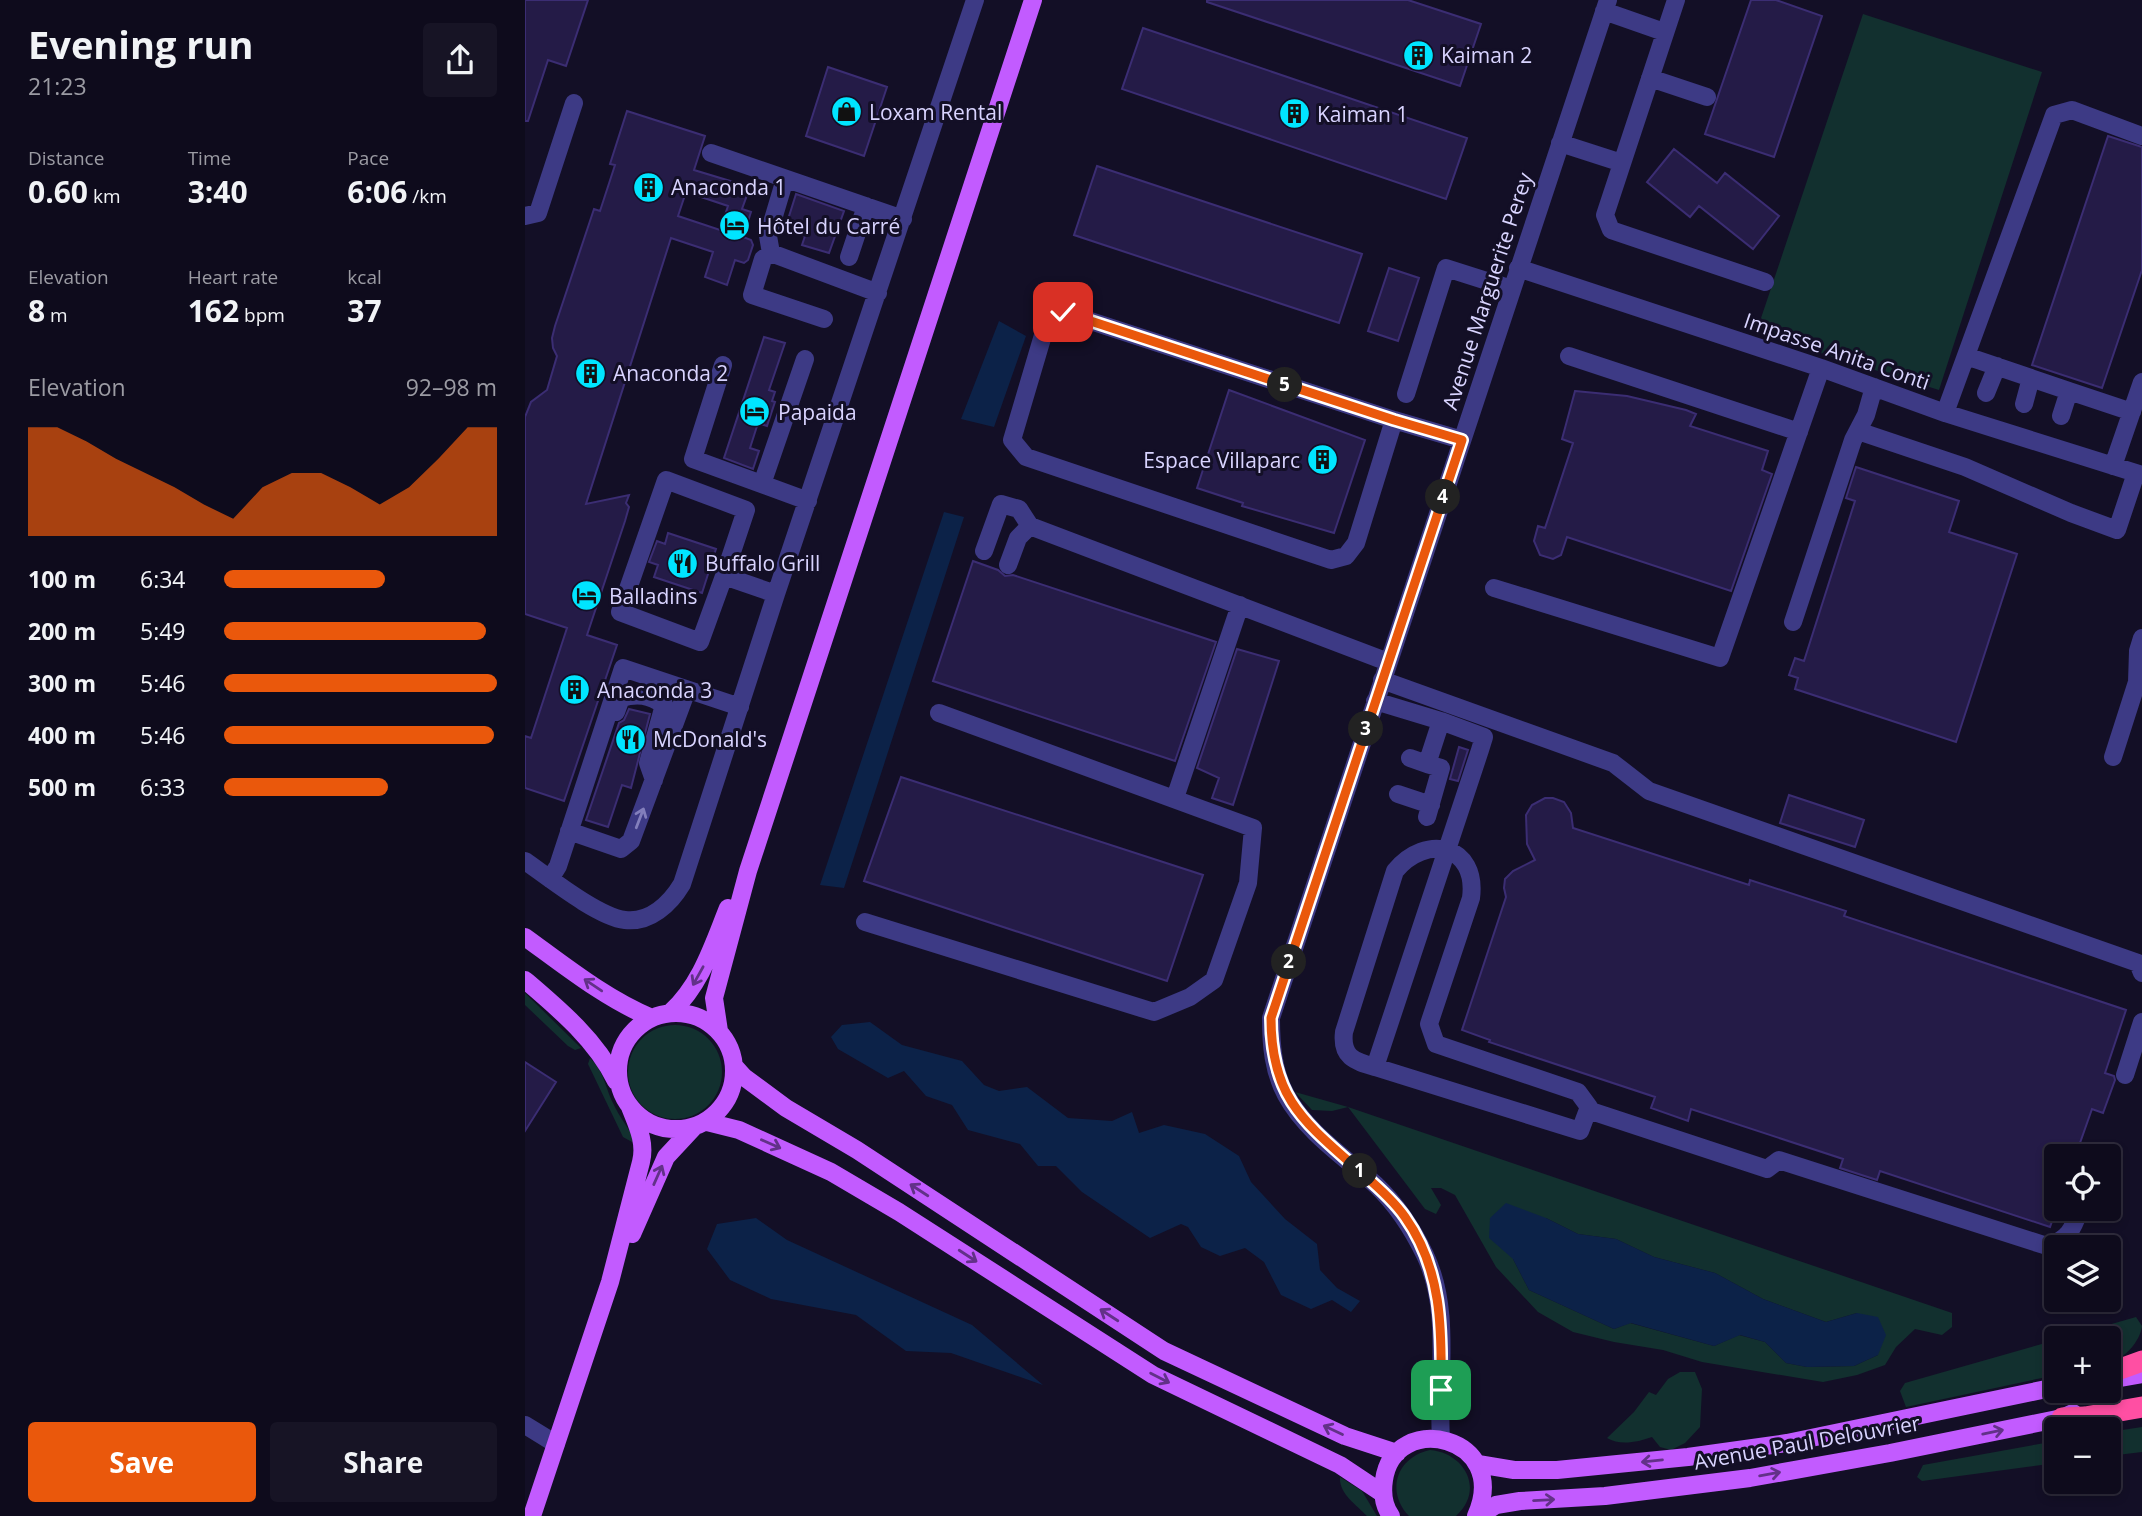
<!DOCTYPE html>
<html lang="en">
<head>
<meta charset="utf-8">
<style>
	:root { --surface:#0e0b1c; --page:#171425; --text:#f1f3f6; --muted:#9b9ba3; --line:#2e2b3b; --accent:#ea580c }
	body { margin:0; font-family:"Open Sans",sans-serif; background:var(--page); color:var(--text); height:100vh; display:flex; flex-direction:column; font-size:26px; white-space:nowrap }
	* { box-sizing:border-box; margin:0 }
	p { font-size:23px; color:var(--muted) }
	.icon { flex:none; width:38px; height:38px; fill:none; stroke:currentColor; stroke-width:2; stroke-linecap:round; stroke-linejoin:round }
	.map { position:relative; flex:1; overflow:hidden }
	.panel { display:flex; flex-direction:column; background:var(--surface); width:525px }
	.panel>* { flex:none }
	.tools { position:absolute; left:1519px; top:1144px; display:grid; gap:14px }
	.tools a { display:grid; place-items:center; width:77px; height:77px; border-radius:7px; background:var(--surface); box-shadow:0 4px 10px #0003,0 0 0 2px var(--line); font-size:35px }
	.pin { position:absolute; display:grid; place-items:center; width:60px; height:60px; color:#fff; margin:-30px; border-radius:14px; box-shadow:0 4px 10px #0006 }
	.km { position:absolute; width:35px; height:35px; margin:-18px; border-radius:50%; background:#222; color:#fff; font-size:19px; line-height:35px; text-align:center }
	.round { display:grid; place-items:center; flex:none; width:74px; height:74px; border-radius:7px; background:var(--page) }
	.overview { display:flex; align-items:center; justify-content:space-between; height:119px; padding:0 28px }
	h1 { font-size:38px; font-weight:700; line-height:52px }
	.figures { display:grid; grid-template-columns:repeat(3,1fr); gap:10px; height:119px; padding:7px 28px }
	.figures div { display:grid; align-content:center }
	.figures b { font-size:30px; font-weight:700 }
	.figures small { font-size:19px; font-weight:400 }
	.figures p { font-size:19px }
	.chart { height:196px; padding:14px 28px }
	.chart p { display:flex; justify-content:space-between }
	.chart svg { width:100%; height:126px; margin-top:7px; fill:var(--accent); opacity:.7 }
	.primary-button { display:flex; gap:14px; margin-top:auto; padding:14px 28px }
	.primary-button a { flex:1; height:80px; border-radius:7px; background:var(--accent); color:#fff; font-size:28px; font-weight:700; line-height:80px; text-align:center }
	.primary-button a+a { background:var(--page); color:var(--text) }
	ul { padding:0 28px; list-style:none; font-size:23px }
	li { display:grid; grid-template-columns:112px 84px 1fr; align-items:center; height:52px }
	li i { height:18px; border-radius:9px; background:var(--accent) }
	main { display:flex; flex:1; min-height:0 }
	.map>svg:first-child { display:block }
	.green { fill:#12302f; fill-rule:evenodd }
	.water { fill:#0c2248 }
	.building { fill:#241b47; stroke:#3b2d73; stroke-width:2; fill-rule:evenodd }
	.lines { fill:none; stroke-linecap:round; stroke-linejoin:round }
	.minor { stroke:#3d3a85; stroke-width:18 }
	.major { stroke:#c25bff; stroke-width:18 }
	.highway { stroke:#ff4fa3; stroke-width:21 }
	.oneway { stroke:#837fbc }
	.oneway2 { stroke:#623188 }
	.route-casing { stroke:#fff; stroke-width:14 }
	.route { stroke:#ea580c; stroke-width:9 }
	.labels { text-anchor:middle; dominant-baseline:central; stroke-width:6; stroke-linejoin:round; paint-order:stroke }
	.poi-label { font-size:21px; fill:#d9d4ff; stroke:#130f26; text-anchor:start }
	.street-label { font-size:21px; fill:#d9d4ff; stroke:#130f26 }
</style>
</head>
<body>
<main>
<section class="panel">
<div class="overview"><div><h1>Evening run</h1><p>21:23</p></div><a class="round"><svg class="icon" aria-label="share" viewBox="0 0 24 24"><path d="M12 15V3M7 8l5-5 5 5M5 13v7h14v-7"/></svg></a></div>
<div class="figures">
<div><p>Distance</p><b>0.60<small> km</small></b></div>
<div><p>Time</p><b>3:40</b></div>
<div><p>Pace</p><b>6:06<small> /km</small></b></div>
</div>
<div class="figures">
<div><p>Elevation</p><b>8<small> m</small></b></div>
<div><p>Heart rate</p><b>162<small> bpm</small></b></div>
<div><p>kcal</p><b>37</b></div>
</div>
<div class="chart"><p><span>Elevation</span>92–98 m</p>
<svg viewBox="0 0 160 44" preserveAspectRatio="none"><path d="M0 44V6L10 6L20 11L30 17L40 22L50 27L60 33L70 38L80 27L90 22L100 22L110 27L120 33L130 27L140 17L150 6L160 6V44z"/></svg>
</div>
<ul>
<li><b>100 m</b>6:34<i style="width:59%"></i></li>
<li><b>200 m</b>5:49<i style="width:96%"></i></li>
<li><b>300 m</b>5:46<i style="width:100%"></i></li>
<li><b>400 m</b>5:46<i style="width:99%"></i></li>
<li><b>500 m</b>6:33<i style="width:60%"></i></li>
</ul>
<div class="primary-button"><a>Save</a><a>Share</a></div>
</section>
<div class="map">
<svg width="1617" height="1516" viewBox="0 0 1617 1516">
	<rect width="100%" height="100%" fill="#130f26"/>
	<path class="green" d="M1338,14L1517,72L1414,390L1231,333Z
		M0,993L56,1048L50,1050L43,1046L0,1005Z
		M103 1072a47 47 0 1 1 94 0a47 47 0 1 1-94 0Z
		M65,1058C79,1071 80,1087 88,1103C94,1117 104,1128 111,1142H107L98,1137L63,1064Z
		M770,1092L823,1107L1427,1313V1327L1417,1335L1390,1329L1371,1347L1360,1365L1332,1375L1298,1382L1177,1362L1138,1350L1089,1342L1048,1332L1013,1312L971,1267L930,1195L916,1188H906L916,1205L911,1214L900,1209L823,1107L807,1111L787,1110ZM1021,1218L1053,1234L1091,1239L1129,1257L1190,1273L1238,1299L1301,1322L1332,1313L1353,1355L1329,1366L1282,1367L1261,1363L1240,1342L1214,1335L1189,1346L1105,1323L1089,1329L1004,1290L988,1259Z
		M1611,1317L1617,1326C1615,1342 1599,1359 1584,1363V1339H1534Z
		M1531,1340V1375L1381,1407L1375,1391L1380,1383Z
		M1155,1372H1170L1177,1389L1175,1427L1160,1443L1146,1450L1135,1447L1127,1437C1113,1442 1095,1446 1082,1438L1109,1412L1124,1392L1131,1395L1143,1379Z
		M1617,1427V1452L1584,1456V1432Z
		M1531,1441V1463L1397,1481L1392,1477L1398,1465Z
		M905,1450C940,1453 960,1490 931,1516H884C860,1491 872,1457 905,1450Z
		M815,1477L837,1491L852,1516H842C831,1504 814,1494 815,1477Z"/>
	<path class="water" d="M474,321L501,336L469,427L436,419Z
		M419,512L439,517L319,888L295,885Z
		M345,1022L377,1045L437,1061L459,1085L474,1091L502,1087L543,1118L587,1121L607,1112L614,1133L639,1125L680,1134L714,1156L726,1182L760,1219L792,1244L795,1270L812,1288L835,1301L826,1312L807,1300L786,1309L756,1295L739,1262L720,1248L695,1256L676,1247L663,1227L656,1224L625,1238L557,1192L531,1166H513L495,1144L443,1130L427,1105L401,1096L379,1071L363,1078L313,1049L306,1037L317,1025Z
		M981,1203L1021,1218L1053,1234L1091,1239L1129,1257L1190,1273L1238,1299L1301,1322L1332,1313L1353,1317L1361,1335L1353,1355L1329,1366L1282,1367L1261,1363L1240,1342L1215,1335L1189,1346L1106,1323L1089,1329L1004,1290L988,1259L964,1238L965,1218Z
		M231,1218L262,1240L447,1325L518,1385L426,1353L381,1351L331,1315L246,1299L205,1280L182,1249L192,1224Z"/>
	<path class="building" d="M0,0H63L41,66L23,60L3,121H0Z
		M682,0H883L956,24L935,86L682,2Z
		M1226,0H1251L1297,16L1249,157L1180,134Z
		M618,28L942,138L921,199L597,89Z
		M303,67L362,87L339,156L281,136Z
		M102,111L180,136L169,170L225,187L217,209L226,212L218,237L226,240L228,245L223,260L219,263L210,260L202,285L180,277L188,252L146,238L61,504L104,495L101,503L104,507L100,521L62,635L92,645L39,801L0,788V736L6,738L42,628L0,614V417L6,402L22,390L32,356L28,348L27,338L30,326L69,209L75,211L90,165L85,164ZM161,192L203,206L195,230L153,216Z
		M1583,136L1617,147V270L1577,388L1507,365Z
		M1149,149L1192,183L1200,173L1254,216L1228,249L1174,206L1165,217L1122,182Z
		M572,166L837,254L814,323L549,235Z
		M271,194L319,211L304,253L277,245L280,236L260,229Z
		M864,268L894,278L873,341L843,331Z
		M239,337L260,343L244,390L250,392L247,401L250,402L242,426L233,423L225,448L234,451L228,469L199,458Z
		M704,390L840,440L809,533L717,506L718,503L672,488Z
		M1050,391L1102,396L1161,410L1171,414L1165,426L1243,451L1237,470L1247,474L1206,591L1042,537L1036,555L1028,559L1015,555L1009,541L1013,526L1020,528L1048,443L1037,439Z
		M1331,467L1434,501L1424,532L1492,554L1431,742L1270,689L1273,678L1264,675L1270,658L1279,661L1330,501L1321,498Z
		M143,533L191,549L177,593L129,577L133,565L124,562L132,541L140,544Z
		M448,561L473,570L480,576L488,575L691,642L650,761L408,681Z
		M712,649L754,661L708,805L687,798L694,778L672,768Z
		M104,709L125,714L106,788L97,785L83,827L61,820L94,723L99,720Z
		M934,747L943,750L933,781L925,779Z
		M376,777L678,875L642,981L339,881Z
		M1264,795L1339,820L1330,847L1255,823Z
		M1020,798H1028L1039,802L1046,813L1048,828L1224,885L1225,880L1321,911L1319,916L1601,1010L1580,1073L1589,1076L1590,1080L1578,1113L1567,1109L1550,1157H1531V1210L1525,1227L1355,1171L1352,1180L1315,1168L1318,1159L1166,1109L1163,1121L1126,1108L1130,1097L964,1042L965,1040L937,1030L981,897L979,888L980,879L988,871L1010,860L1002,844L1001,815L1007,805Z
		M0,1062L31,1082L0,1131Z"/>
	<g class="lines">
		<path class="minor" d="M1151,0L1080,215L1086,230L1240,282
			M1079,11L1139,32
			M1125,78L1182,97
			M1035,143L1097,163
			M186,153L378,219
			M260,179L243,236L246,253L353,293
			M0,216L13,213L49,103
			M246,253L238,259L227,295L299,319
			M324,257L341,206
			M993,268L1296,368L1420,413L1617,475
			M1044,356L1274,432
			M1441,356L1544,391L1536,416
			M198,365L168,459L283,501
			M1544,391L1607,412
			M1461,393L1472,366
			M881,394L921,268L987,289
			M1499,404L1506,378
			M1420,413L1529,115L1547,110L1617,136
			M869,420L831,543L821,556L806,560L501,457L487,440L521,325L530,316L538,312L869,420L937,440
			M1333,431L1440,467L1546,513L1592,530L1611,473
			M1588,466L1617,382
			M237,484L280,359
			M459,551L476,504L494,509L505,526L863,662
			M483,565L493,538L505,526
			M199,576L175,642L95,612L141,480L221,510L199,576L251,594
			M969,588L1195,658L1296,368
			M1268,622L1328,440L1341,415L1349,387
			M857,680L1088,763L1124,791L1613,963L1617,973
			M850,701L916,721L902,764L916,768L902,817
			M91,712L96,698C113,693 124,695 139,705L123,763L129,780
			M1588,757L1612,682L1613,651L1617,638
			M885,758L902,764
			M873,794L906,805
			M650,798L715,605
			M44,831L96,849L106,841L162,690
			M0,861C23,877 73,917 100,920C125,923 145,904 157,884L251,594L450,0
			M25,879L33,866L98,668L215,707
			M340,922L629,1012L665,997L689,980L723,883L728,828L414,713
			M850,1067C829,1061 816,1057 819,1032L870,871C901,833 953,845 946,898L904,1024L911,1044L1053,1092L1064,1107L1055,1131L850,1067C885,961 920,855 955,750L959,737L916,721
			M1600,1075L1617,1022
			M1063,1110L1242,1169L1254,1160L1522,1246C1543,1240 1548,1229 1555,1209
			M0,1425L31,1444
			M916,1439C912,1377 927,1312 900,1255C887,1228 872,1205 851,1185C821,1158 781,1132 761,1095C748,1071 746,1045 746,1018L1083,0"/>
		<path class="major" d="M0,937C40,966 81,999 127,1018
			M0,980C34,1009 71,1040 91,1081
			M93 1071a58 58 0 1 1 116 0a58 58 0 1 1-116 0Z
			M145,1013C176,985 188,945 203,908
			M194,1031L189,998L223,871L508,0
			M210,1067L219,1077L261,1108L332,1150L639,1351L820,1436L872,1453
			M182,1122L214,1130L306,1172L374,1212L628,1375L815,1465L857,1493
			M107,1234L141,1157L168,1128
			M1584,1380L1617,1374
			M953,1464L989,1470H1032L1163,1457L1262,1443L1531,1387
			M7,1516L85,1282L116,1162C121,1142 112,1125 105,1107
			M866,1516C858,1505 857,1493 859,1480C869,1409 987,1436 951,1516
			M954,1516L971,1505L995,1501L1080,1496L1225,1478L1365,1453L1537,1418L1548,1413"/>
		<path class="highway" d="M1584,1373L1617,1361
			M1537,1418L1560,1417L1617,1407"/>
	</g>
	<defs><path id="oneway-shaft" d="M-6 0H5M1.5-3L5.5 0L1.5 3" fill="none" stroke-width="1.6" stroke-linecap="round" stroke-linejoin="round" transform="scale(1.75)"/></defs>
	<use class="oneway" href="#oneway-shaft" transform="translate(115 818) rotate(-69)"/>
	<g class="oneway2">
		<use href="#oneway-shaft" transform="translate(173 976) rotate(119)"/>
		<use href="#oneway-shaft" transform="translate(68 985) rotate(-146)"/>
		<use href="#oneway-shaft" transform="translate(246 1144) rotate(24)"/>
		<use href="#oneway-shaft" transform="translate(133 1175) rotate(-66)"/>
		<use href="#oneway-shaft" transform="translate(394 1190) rotate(-147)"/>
		<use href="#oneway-shaft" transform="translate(443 1256) rotate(33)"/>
		<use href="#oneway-shaft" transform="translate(584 1315) rotate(-147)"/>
		<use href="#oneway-shaft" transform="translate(635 1378) rotate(27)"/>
		<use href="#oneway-shaft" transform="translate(808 1430) rotate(-155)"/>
		<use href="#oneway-shaft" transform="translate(1468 1432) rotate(-12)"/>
		<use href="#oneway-shaft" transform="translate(1127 1461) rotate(174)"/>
		<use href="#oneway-shaft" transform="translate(1245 1474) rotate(-10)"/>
		<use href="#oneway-shaft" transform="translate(1019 1500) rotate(-3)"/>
	</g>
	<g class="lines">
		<defs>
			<path id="route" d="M538,312L869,420L937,440L746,1018C746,1101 782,1124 839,1175C853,1187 869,1201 880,1217C917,1269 917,1329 916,1390"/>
		</defs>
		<use href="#route" class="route-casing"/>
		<use href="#route" class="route"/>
	</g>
	<defs>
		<symbol id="building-disc" viewBox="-11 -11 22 22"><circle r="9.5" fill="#00e5ff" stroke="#130f26"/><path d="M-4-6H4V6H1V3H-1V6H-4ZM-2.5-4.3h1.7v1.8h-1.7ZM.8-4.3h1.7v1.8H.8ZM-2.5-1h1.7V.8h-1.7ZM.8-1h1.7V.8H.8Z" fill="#111"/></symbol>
		<symbol id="shop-disc" viewBox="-11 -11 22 22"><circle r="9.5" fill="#00e5ff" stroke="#130f26"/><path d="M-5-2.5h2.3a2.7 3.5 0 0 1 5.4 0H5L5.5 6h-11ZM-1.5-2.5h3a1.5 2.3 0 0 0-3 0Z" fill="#111"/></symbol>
		<symbol id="hotel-disc" viewBox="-11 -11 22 22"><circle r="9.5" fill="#00e5ff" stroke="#130f26"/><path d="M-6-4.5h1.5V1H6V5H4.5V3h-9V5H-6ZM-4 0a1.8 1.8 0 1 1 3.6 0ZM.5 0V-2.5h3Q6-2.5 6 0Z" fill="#111"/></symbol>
		<symbol id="restaurant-disc" viewBox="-11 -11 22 22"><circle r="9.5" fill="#00e5ff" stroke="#130f26"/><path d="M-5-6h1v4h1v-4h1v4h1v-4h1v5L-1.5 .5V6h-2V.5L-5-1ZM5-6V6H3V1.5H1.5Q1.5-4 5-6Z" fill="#111"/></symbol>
	</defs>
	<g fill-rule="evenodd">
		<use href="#building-disc" x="876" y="38" width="35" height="35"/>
		<use href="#shop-disc" x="304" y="94" width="35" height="35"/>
		<use href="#building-disc" x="752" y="96" width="35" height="35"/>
		<use href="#building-disc" x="106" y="170" width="35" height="35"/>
		<use href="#hotel-disc" x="192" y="208" width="35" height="35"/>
		<use href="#building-disc" x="48" y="356" width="35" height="35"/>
		<use href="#hotel-disc" x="212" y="394" width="35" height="35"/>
		<use href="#building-disc" x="780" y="442" width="35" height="35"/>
		<use href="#restaurant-disc" x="140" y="546" width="35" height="35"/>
		<use href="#hotel-disc" x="44" y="578" width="35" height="35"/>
		<use href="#building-disc" x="32" y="672" width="35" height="35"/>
		<use href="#restaurant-disc" x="88" y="722" width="35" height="35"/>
	</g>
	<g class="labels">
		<g class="poi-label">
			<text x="916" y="55">Kaiman 2</text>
			<text x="344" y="112">Loxam Rental</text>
			<text x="792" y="114">Kaiman 1</text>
			<text x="146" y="187">Anaconda 1</text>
			<text x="232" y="226">Hôtel du Carré</text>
			<text x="88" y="373">Anaconda 2</text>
			<text x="253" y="412">Papaida</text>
			<text x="775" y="460" text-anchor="end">Espace Villaparc</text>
			<text x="180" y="563">Buffalo Grill</text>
			<text x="84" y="596">Balladins</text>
			<text x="72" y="690">Anaconda 3</text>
			<text x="128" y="739">McDonald's</text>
		</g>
		<g class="street-label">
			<text transform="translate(962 291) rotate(-72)">Avenue Marguerite Perey</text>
			<text transform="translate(1312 351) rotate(19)">Impasse Anita Conti</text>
			<text transform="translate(1282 1442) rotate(-10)">Avenue Paul Delouvrier</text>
		</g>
	</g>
</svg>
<div class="tools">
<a><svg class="icon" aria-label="locate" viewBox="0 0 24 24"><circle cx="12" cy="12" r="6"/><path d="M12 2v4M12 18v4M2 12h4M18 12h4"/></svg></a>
<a><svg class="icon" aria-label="layers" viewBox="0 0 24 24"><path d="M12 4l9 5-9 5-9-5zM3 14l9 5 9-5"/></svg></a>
<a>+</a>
<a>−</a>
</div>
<div class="pin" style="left:916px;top:1390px;background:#1e9e55"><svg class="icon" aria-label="arrive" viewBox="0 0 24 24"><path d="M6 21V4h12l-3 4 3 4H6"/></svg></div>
<div class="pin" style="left:538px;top:312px;background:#d93025"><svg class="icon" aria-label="check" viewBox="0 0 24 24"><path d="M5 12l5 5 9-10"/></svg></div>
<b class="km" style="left:835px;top:1171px">1</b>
<b class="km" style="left:764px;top:962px">2</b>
<b class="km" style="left:841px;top:729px">3</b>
<b class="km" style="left:918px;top:497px">4</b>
<b class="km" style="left:760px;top:385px">5</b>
</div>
</main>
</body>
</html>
